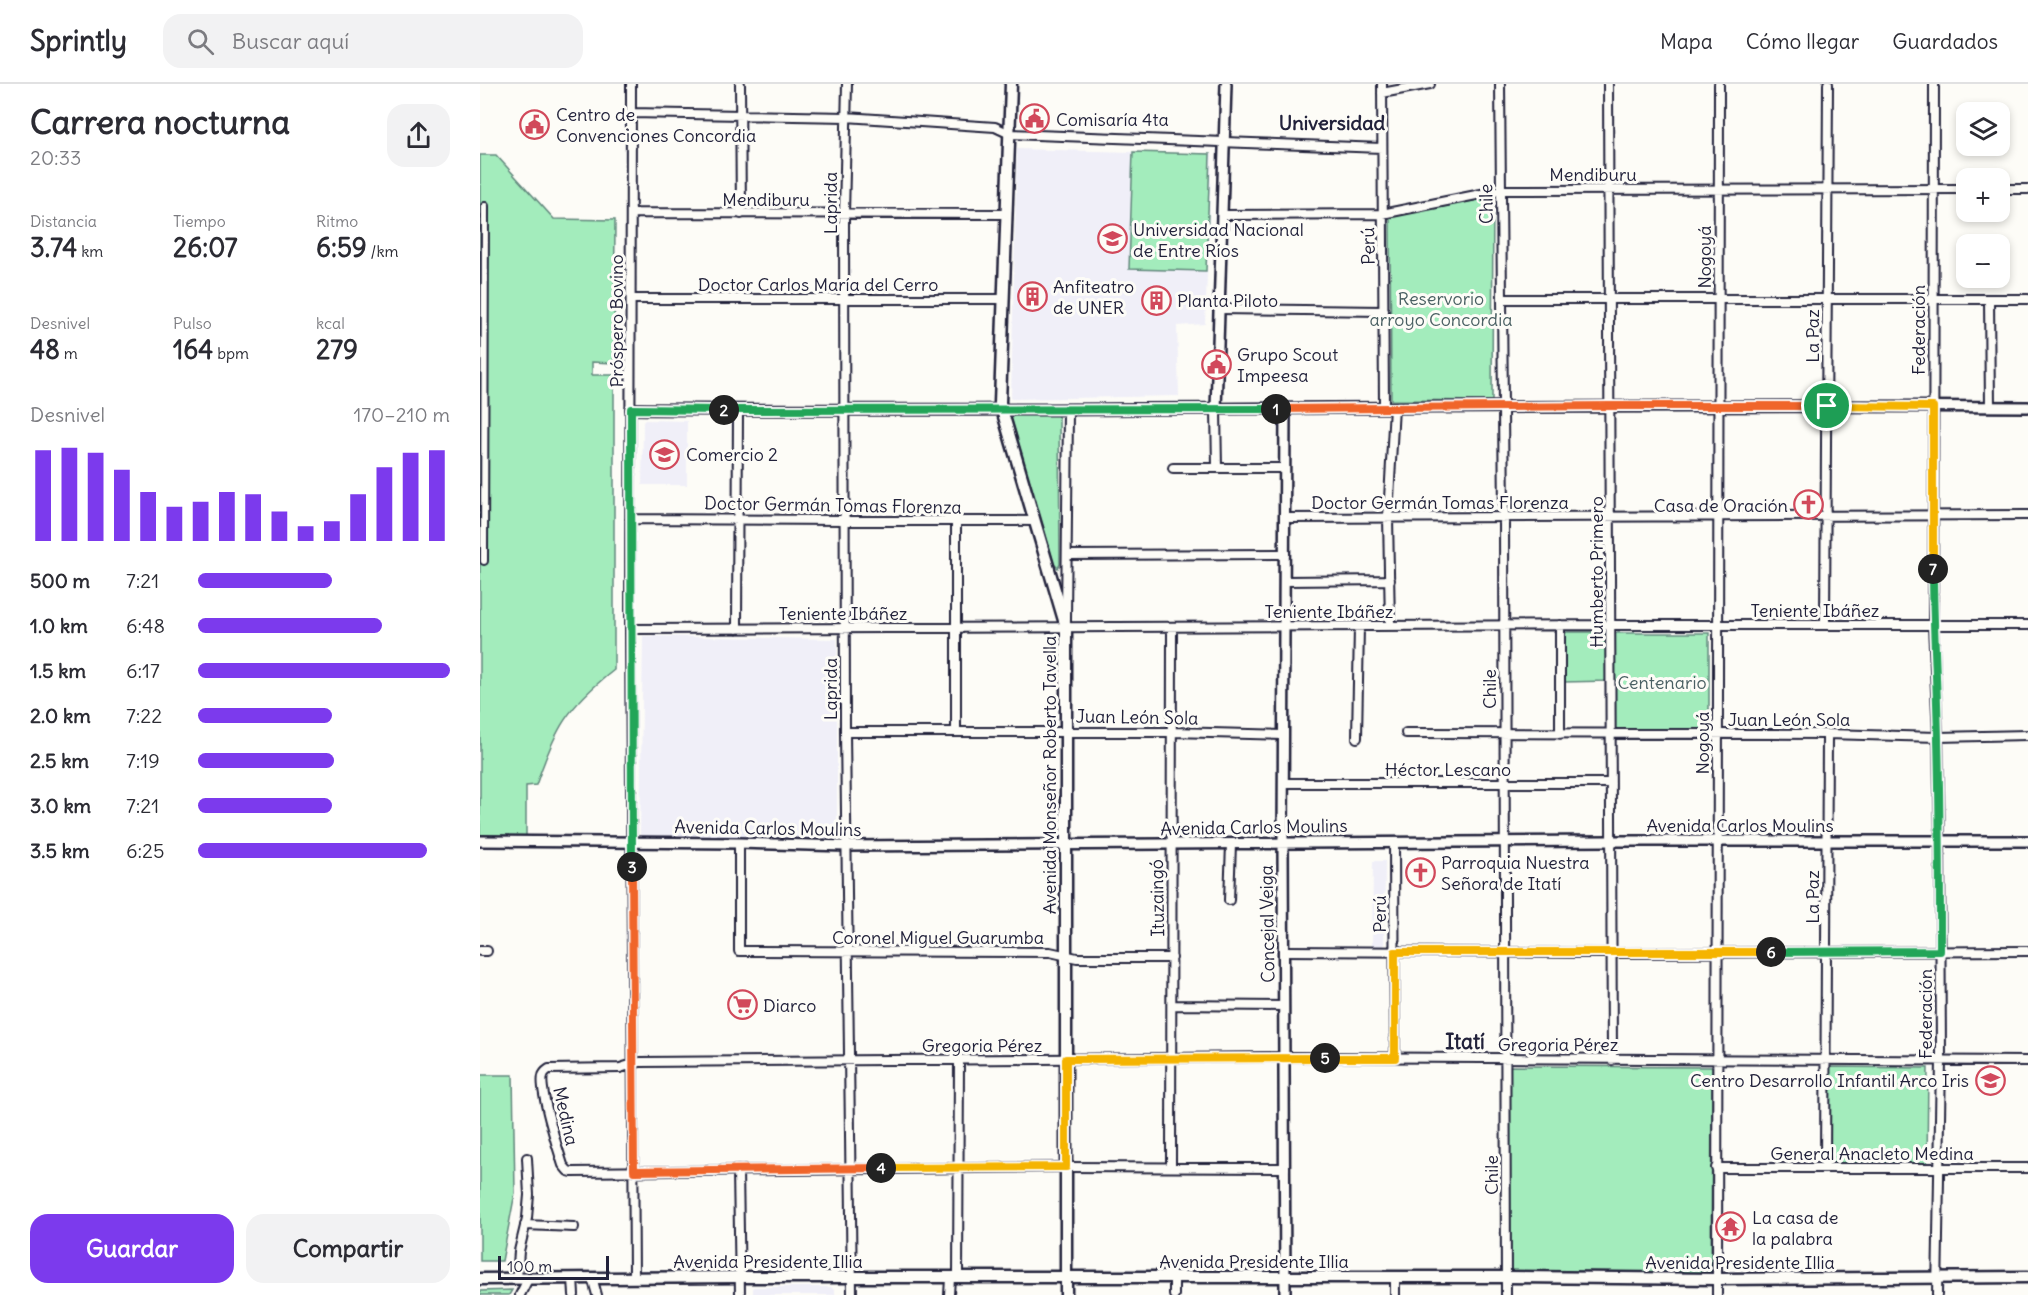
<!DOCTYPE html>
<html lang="es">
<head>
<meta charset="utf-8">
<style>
	:root { --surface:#fff; --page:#f2f2f3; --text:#2b2b33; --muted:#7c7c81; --line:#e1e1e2; --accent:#7c3aed }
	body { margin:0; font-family:Delius,sans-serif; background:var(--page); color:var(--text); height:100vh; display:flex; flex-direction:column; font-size:22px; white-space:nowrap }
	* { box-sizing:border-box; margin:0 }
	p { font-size:20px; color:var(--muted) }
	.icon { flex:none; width:33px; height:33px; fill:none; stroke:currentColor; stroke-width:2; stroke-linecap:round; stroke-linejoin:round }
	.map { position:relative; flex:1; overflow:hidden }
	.side { display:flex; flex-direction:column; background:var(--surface); width:480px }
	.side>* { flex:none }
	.controls { position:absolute; left:1476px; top:18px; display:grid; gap:12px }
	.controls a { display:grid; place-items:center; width:54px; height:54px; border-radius:12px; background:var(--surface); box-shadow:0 3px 9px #0003; font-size:30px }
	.scale { position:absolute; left:18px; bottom:15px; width:111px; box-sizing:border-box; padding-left:6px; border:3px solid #22223b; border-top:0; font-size:16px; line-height:21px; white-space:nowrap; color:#22223b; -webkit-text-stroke:4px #fdfcf7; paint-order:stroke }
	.pin { position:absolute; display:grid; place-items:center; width:51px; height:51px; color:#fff; margin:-26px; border:3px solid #fff; border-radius:50%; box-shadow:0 2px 6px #0007 }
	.km { position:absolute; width:30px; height:30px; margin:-15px; border-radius:50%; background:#222; color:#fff; font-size:16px; line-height:30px; text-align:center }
	.round { display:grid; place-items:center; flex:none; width:63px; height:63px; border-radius:18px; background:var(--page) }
	.overview { display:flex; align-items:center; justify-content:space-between; height:102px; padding:0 30px }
	h1 { font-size:33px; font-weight:800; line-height:45px }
	.stats { display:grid; grid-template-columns:repeat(3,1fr); gap:9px; height:102px; padding:6px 30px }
	.stats div { display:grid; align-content:center }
	.stats b { font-size:26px; font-weight:800 }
	.stats small { font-size:16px; font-weight:400 }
	.stats p { font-size:16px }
	.chart { height:168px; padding:12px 30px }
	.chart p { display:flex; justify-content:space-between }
	.chart svg { width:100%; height:108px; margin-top:6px; stroke:var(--accent); stroke-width:6 }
	.cta { display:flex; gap:12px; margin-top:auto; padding:12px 30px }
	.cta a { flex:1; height:69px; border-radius:18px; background:var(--accent); color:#fff; font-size:24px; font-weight:800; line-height:69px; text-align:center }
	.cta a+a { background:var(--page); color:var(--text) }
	ul { padding:0 30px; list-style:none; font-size:20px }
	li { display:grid; grid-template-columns:96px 72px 1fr; align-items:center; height:45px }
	li i { height:15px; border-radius:8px; background:var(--accent) }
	header { display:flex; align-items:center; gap:36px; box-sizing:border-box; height:84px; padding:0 30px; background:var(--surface); border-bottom:2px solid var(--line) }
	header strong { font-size:28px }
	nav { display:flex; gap:33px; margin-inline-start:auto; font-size:21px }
	.search { width:420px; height:54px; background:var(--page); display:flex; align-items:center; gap:15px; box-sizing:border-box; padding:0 21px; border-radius:18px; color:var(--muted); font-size:22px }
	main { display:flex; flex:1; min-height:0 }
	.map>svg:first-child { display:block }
	.built { fill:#f0eff8 }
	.green { fill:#a3ecbc; stroke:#62877c; stroke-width:1.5 }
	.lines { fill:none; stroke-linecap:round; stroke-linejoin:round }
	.pedestrian-casing { stroke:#22223b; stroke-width:10 }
	.minor-casing { stroke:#22223b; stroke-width:12 }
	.tertiary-casing { stroke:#22223b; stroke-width:14 }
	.secondary-casing { stroke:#22223b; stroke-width:15 }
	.pedestrian { stroke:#fdfcf7; stroke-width:6 }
	.minor { stroke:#fdfcf7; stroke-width:8 }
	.tertiary { stroke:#fdfcf7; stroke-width:9 }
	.secondary { stroke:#fdfcf7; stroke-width:10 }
	.split-1-casing { stroke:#fff; stroke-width:12 }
	.split-2-casing { stroke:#fff; stroke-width:12 }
	.split-3-casing { stroke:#fff; stroke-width:12 }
	.split-4-casing { stroke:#fff; stroke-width:12 }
	.split-5-casing { stroke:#fff; stroke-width:12 }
	.split-6-casing { stroke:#fff; stroke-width:12 }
	.split-7-casing { stroke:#fff; stroke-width:12 }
	.split-8-casing { stroke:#fff; stroke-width:12 }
	.split-1 { stroke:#f0652b; stroke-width:8 }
	.split-2 { stroke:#22a559; stroke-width:8 }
	.split-3 { stroke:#22a559; stroke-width:8 }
	.split-4 { stroke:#f0652b; stroke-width:8 }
	.split-5 { stroke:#f5b400; stroke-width:8 }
	.split-6 { stroke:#f5b400; stroke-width:8 }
	.split-7 { stroke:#22a559; stroke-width:8 }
	.split-8 { stroke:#f5b400; stroke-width:8 }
	.labels { text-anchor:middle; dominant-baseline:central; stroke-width:6; stroke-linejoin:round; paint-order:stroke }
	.poi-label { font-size:18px; fill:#22223b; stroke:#fdfcf7; text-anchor:start }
	.street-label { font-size:18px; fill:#22223b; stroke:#fdfcf7 }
	.park-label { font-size:18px; fill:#495f62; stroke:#fdfcf7 }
	.neighbourhood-label { font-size:20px; font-weight:bold; fill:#22223b; stroke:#fdfcf7 }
	.quarter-label { font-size:21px; font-weight:bold; fill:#22223b; stroke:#fdfcf7 }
</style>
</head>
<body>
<header>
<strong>Sprintly</strong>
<div class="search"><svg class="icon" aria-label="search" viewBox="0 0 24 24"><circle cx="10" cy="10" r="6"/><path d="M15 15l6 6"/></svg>Buscar aquí</div>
<nav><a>Mapa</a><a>Cómo llegar</a><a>Guardados</a></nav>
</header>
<main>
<section class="side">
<div class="overview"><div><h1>Carrera nocturna</h1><p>20:33</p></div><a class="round"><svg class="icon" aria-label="share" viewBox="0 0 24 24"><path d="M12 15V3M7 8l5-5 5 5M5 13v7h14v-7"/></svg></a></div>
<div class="stats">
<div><p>Distancia</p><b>3.74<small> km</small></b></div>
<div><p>Tiempo</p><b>26:07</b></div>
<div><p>Ritmo</p><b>6:59<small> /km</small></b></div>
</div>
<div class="stats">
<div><p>Desnivel</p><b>48<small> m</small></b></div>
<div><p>Pulso</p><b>164<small> bpm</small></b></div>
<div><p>kcal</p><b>279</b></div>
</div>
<div class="chart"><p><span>Desnivel</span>170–210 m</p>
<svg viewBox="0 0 160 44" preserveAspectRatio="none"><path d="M5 44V7M15 44V6M25 44V8M35 44V15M45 44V24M55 44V30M65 44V28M75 44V24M85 44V25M95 44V32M105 44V38M115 44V36M125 44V25M135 44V14M145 44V8M155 44V7"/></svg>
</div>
<ul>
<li><b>500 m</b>7:21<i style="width:53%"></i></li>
<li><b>1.0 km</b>6:48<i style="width:73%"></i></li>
<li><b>1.5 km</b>6:17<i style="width:100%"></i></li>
<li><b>2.0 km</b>7:22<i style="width:53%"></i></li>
<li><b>2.5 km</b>7:19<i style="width:54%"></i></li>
<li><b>3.0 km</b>7:21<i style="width:53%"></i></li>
<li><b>3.5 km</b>6:25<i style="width:91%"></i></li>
</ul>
<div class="cta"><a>Guardar</a><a>Compartir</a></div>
</section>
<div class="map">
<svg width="1548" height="1211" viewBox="0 0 1548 1211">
	<rect width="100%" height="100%" fill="#fdfcf7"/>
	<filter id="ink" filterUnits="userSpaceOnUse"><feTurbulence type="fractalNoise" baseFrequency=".0167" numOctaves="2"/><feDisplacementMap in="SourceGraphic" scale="12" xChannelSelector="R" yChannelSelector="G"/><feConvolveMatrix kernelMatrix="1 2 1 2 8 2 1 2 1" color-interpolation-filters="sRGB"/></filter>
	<g filter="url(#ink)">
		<path class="built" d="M537,65L732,70L725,240L697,242L699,312L531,315Z
			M165,336L207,337V401H162L163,338Z
			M163,552L357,555V755L160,753Z
			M893,777H905L904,864H892Z
			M273,1203H351L355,1207V1211H273Z"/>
		<path class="green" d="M653,68L730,70L726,187L649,185Z
			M0,71H16L74,135L135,136L134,279L112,278V291H134V586C87,623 75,645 56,701L46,702V752H0Z
			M1013,113L1012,317L911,316L910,133Z
			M534,331H577L579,334L580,480L578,484L574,480L531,334Z
			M1087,548H1127L1129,597L1083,598L1084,550Z
			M1134,549H1229V647H1134Z
			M1025,982L1232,983L1231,1189L1024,1188Z
			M1349,983L1448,984L1447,1082L1348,1081Z
			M0,991H33L35,1109L22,1177H0Z
			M32,1206L29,1211H0V1207Z"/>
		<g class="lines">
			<defs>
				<path id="pedestrian" d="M4,477L5,122"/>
				<path id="minor" d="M151,0L150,545L154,1193
					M260,0L261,130
					M367,0L364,130L365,648L372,1211
					M902,0L904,323
					M1020,0L1024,432L1026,1211
					M1128,0L1132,976
					M1454,0L1453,541L1458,653L1460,758L1461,976L1457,1211
					M902,9L950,0
					M151,29L366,33L515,43L530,50L902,64
					M1520,105H1548
					M152,129L527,130
					M742,131L902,130L1021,106L1486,105
					M151,215H524
					M1023,215H1548
					M1509,215L1510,323
					M739,225L904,227
					M736,326L737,384
					M693,384H805
					M805,434L1548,431
					M150,435L555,437
					M476,438V648
					M587,471L805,470
					M805,497L910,496
					M586,536L588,326
					M910,541L908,433L914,323
					M1080,541V650
					M1345,541L1348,0
					M150,545L1131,541H1548
					M257,545L258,326
					M365,648H692L804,651
					M926,649L1347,650L1458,653L1548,651
					M877,654L879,542
					M804,699H1131
					M914,758L915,974
					M259,759V867L570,868L597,874H692
					M749,816L751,760
					M0,867H7
					M803,867L1131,869L1548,867
					M692,921L804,922
					M691,1083L692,544
					M805,1084L586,1083L92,1088L88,1087L83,1081C78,1066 59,1005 63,992C64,988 66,987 69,985L140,984L160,978L805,973L1548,977
					M1236,1084H1548
					M1345,1084L1347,650
					M258,1086L260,1211
					M45,1141L94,1143
					M112,1193L117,1211
					M478,1193L479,976
					M93,1194L94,1211
					M694,1194V1211
					M37,1195L39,1167L47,1134L49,1111L47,1074
					M40,1211L48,1195
					M469,1211L470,1194
					M915,1211V1194
					M1237,1211L1239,0"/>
				<path id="tertiary" d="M151,325C617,329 1082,319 1548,323
					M736,326L746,0
					M0,757L259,759L366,762L1131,757H1548
					M805,1211L803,760L805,325"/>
				<path id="secondary" d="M531,0L520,319L586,543V1211
					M0,1195L260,1193H1026L1237,1195L1548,1193"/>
			</defs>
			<use href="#pedestrian" class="pedestrian-casing"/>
			<use href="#minor" class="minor-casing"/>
			<use href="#tertiary" class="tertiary-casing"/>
			<use href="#secondary" class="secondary-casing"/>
			<use href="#pedestrian" class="pedestrian"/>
			<use href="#minor" class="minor"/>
			<use href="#tertiary" class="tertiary"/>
			<use href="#secondary" class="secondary"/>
		</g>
	</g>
	<g class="lines" filter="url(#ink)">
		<defs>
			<path id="split-1" d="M796,325L1130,322H1347"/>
			<path id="split-2" d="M244,326L796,325"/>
			<path id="split-3" d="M152,783L151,325L244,326"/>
			<path id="split-4" d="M152,783L154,1087L401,1084"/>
			<path id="split-5" d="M401,1084L586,1083V975L845,974"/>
			<path id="split-6" d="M845,974H915V868H1291"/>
			<path id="split-7" d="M1291,868L1460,867C1460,797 1460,726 1458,655C1457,598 1453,542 1453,485"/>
			<path id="split-8" d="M1347,322L1453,323V485"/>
		</defs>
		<use href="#split-1" class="split-1-casing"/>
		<use href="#split-2" class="split-2-casing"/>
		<use href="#split-3" class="split-3-casing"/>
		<use href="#split-4" class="split-4-casing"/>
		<use href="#split-5" class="split-5-casing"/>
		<use href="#split-6" class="split-6-casing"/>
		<use href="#split-7" class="split-7-casing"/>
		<use href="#split-8" class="split-8-casing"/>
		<use href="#split-1" class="split-1"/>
		<use href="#split-2" class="split-2"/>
		<use href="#split-3" class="split-3"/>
		<use href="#split-4" class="split-4"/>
		<use href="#split-5" class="split-5"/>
		<use href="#split-6" class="split-6"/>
		<use href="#split-7" class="split-7"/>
		<use href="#split-8" class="split-8"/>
	</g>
	<defs>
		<symbol id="civic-ring" viewBox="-11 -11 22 22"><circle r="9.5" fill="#fdfcf7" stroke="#d1495b" stroke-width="1.5"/><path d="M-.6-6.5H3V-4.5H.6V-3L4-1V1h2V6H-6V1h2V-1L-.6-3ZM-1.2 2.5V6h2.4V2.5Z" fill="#d1495b"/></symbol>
		<symbol id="university-ring" viewBox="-11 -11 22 22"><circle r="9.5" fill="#fdfcf7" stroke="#d1495b" stroke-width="1.5"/><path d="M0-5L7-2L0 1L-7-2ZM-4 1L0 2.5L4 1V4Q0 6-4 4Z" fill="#d1495b"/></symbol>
		<symbol id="building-ring" viewBox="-11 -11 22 22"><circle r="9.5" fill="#fdfcf7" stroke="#d1495b" stroke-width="1.5"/><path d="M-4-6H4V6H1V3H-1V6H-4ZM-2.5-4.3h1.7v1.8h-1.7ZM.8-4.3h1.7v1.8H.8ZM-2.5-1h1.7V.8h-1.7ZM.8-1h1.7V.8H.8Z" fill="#d1495b"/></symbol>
		<symbol id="school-ring" viewBox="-11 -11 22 22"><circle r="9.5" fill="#fdfcf7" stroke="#d1495b" stroke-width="1.5"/><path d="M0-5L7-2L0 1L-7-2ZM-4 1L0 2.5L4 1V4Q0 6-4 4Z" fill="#d1495b"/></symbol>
		<symbol id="church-ring" viewBox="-11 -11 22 22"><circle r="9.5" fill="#fdfcf7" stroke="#d1495b" stroke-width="1.5"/><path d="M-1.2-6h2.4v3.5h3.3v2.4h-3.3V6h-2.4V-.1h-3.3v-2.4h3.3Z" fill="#d1495b"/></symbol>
		<symbol id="supermarket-ring" viewBox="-11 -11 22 22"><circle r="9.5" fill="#fdfcf7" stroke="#d1495b" stroke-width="1.5"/><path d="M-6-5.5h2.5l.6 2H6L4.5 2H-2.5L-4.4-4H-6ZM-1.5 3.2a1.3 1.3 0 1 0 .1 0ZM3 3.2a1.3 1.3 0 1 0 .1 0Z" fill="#d1495b"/></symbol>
		<symbol id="temple-ring" viewBox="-11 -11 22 22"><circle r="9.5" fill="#fdfcf7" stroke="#d1495b" stroke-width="1.5"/><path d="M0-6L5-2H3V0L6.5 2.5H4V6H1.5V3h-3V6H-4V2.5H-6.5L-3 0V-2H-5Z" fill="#d1495b"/></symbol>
	</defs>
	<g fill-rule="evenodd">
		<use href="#civic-ring" x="538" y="18" width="33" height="33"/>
		<use href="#civic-ring" x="38" y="24" width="33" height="33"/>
		<use href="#university-ring" x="616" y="138" width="33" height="33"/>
		<use href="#building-ring" x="536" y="196" width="33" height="33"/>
		<use href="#building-ring" x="660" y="200" width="33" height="33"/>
		<use href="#civic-ring" x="720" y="264" width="33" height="33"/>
		<use href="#school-ring" x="168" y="354" width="33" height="33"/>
		<use href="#church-ring" x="1312" y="404" width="33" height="33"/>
		<use href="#church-ring" x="924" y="772" width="33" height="33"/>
		<use href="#supermarket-ring" x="246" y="904" width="33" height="33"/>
		<use href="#school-ring" x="1494" y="980" width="33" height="33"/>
		<use href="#temple-ring" x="1234" y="1126" width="33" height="33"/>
	</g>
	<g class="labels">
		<g class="poi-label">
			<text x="76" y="30">Centro de<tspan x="76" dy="21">Convenciones Concordia</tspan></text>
			<text x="576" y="35">Comisaría 4ta</text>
			<text x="653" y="145">Universidad Nacional<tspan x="653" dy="21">de Entre Ríos</tspan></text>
			<text x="573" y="202">Anfiteatro<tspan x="573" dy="21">de UNER</tspan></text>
			<text x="697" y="216">Planta Piloto</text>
			<text x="757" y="270">Grupo Scout<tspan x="757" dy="21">Impeesa</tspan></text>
			<text x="206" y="370">Comercio 2</text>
			<text x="1308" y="421" text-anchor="end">Casa de Oración</text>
			<text x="961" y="778">Parroquia Nuestra<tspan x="961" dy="21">Señora de Itatí</tspan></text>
			<text x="283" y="921">Diarco</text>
			<text x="1489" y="996" text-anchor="end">Centro Desarrollo Infantil Arco Iris</text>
			<text x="1272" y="1133">La casa de<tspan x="1272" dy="21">la palabra</tspan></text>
		</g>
		<g class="street-label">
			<text x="1113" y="90">Mendiburu</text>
			<text x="286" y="115">Mendiburu</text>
			<text transform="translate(350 119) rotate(-90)">Laprida</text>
			<text transform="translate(1006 120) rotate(-91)">Chile</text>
			<text transform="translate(888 162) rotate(-91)">Perú</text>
			<text transform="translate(1224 173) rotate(-90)">Nogoyá</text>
			<text x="338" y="200">Doctor Carlos María del Cerro</text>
			<text transform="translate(136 237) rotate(-90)">Próspero Bovino</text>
			<text transform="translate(1438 246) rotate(-90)">Federación</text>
			<text transform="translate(1332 252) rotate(-90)">La Paz</text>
			<text x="960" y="418">Doctor Germán Tomas Florenza</text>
			<text transform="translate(353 421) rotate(1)">Doctor Germán Tomas Florenza</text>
			<text transform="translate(1116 488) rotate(-90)">Humberto Primero</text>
			<text x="1335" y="526">Teniente Ibáñez</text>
			<text x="849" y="527">Teniente Ibáñez</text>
			<text x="363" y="529">Teniente Ibáñez</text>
			<text transform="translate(350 605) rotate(-90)">Laprida</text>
			<text transform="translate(1009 605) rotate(-90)">Chile</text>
			<text transform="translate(657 633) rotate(1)">Juan León Sola</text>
			<text x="1309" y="635">Juan León Sola</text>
			<text transform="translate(1222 659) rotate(-90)">Nogoyá</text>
			<text x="968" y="685">Héctor Lescano</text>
			<text transform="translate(569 691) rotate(-90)">Avenida Monseñor Roberto Tavella</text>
			<text x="1260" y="741">Avenida Carlos Moulins</text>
			<text transform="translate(774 743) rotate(-1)">Avenida Carlos Moulins</text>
			<text transform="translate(288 744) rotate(1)">Avenida Carlos Moulins</text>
			<text transform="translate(1332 813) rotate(-90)">La Paz</text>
			<text transform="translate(677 814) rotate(-91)">Ituzaingó</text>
			<text transform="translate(899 830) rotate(-90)">Perú</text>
			<text transform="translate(787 840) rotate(-91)">Concejal Veiga</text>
			<text x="458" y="853">Coronel Miguel Guarumba</text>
			<text transform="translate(1445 930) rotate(-90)">Federación</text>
			<text x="1078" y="960">Gregoria Pérez</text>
			<text x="502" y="961">Gregoria Pérez</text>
			<text transform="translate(86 1032) rotate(77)">Medina</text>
			<text x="1392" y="1069">General Anacleto Medina</text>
			<text transform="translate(1011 1091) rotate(-90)">Chile</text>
			<text x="288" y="1177">Avenida Presidente Illia</text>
			<text x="774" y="1177">Avenida Presidente Illia</text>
			<text x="1260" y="1178">Avenida Presidente Illia</text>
		</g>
		<g class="park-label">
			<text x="961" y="214">Reservorio<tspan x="961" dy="21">arroyo Concordia</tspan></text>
			<text x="1182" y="598">Centenario</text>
		</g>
		<g class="neighbourhood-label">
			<text x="852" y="38">Universidad</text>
		</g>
		<g class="quarter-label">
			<text x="985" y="957">Itatí</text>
		</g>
	</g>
</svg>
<div class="controls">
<a><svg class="icon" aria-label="layers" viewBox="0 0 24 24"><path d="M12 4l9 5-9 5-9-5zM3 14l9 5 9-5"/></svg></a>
<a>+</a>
<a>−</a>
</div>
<div class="scale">100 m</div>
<div class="pin" style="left:1347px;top:322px;background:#1e9e55"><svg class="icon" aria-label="arrive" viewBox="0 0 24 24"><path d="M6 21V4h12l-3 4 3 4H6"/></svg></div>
<b class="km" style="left:796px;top:325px">1</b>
<b class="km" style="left:244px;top:326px">2</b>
<b class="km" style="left:152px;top:783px">3</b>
<b class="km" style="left:401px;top:1084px">4</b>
<b class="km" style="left:845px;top:974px">5</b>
<b class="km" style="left:1291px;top:868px">6</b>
<b class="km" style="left:1453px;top:485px">7</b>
</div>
</main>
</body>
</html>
